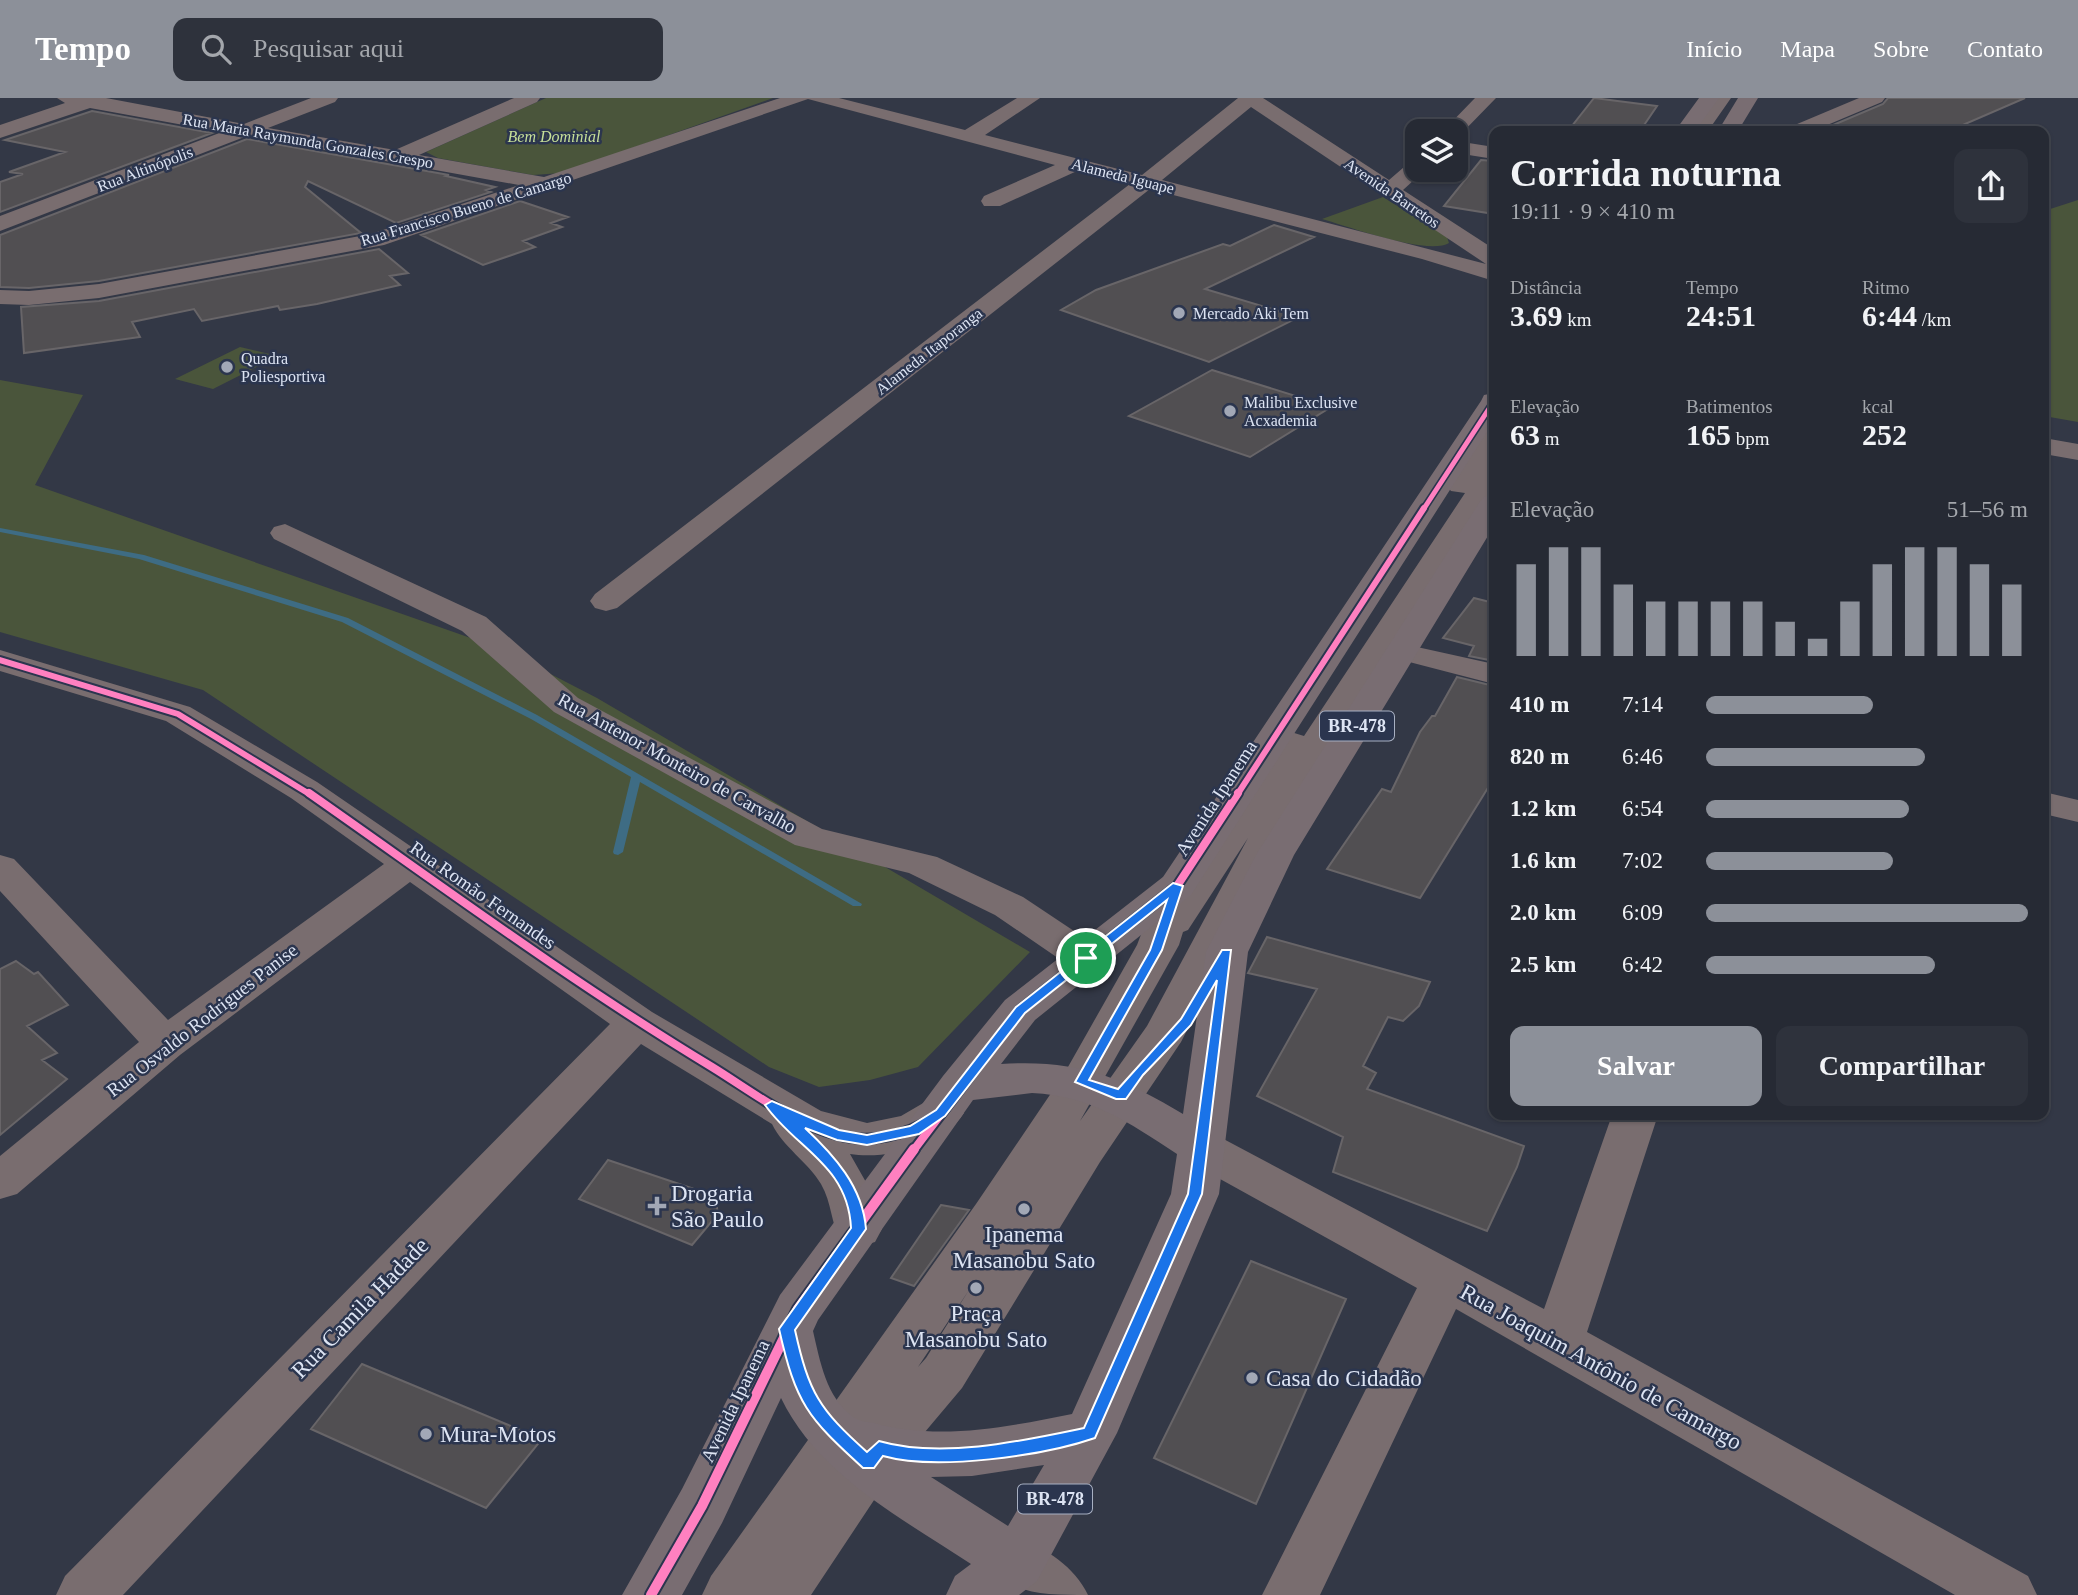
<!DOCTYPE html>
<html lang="pt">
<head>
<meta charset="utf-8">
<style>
	:root { --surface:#262a34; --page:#2e323c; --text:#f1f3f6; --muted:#a4a7ac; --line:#42464f; --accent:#8c9099 }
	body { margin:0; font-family:"Times New Roman",serif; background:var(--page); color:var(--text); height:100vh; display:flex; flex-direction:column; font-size:26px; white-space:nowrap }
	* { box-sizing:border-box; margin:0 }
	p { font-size:23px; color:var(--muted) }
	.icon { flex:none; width:38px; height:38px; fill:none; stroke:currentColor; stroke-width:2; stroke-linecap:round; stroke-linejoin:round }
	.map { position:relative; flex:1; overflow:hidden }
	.drawer { position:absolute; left:1489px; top:28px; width:560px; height:994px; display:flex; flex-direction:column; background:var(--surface); border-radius:14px; box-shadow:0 2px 5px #0004,0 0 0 2px var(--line) }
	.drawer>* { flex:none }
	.fabs { position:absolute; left:1405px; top:21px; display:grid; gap:14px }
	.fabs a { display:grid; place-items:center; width:63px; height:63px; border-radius:14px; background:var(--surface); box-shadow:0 2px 5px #0004,0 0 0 2px var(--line); font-size:35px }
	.pin { position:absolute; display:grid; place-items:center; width:60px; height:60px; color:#fff; margin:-30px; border:4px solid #fff; border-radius:50%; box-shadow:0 2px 7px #0007 }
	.round { display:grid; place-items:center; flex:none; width:74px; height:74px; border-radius:14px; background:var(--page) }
	.overview { display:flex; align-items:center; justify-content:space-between; height:119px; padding:0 21px }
	h1 { font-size:38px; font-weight:600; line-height:52px }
	.figures { display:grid; grid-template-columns:repeat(3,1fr); gap:10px; height:119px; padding:7px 21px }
	.figures div { display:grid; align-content:center }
	.figures b { font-size:30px; font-weight:600 }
	.figures small { font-size:19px; font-weight:400 }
	.figures p { font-size:19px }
	.chart { height:196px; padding:14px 21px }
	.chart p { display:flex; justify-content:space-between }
	.chart svg { width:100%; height:126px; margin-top:7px; stroke:var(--accent); stroke-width:6 }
	.primary-button { display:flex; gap:14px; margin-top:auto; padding:14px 21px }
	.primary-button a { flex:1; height:80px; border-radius:14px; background:var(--accent); color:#fff; font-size:28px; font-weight:600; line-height:80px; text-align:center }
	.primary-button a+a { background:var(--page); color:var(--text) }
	ul { padding:0 21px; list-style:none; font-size:23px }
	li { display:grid; grid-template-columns:112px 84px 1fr; align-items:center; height:52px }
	li i { height:18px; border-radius:9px; background:var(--accent) }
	header { display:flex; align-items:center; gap:42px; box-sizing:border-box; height:98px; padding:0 35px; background:var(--accent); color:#fff }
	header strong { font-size:33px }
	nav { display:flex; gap:38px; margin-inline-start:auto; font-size:24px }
	.search { width:490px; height:63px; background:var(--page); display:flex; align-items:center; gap:18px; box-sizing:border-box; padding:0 24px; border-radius:14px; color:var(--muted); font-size:26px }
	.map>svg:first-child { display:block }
	.green { fill:#4a553b }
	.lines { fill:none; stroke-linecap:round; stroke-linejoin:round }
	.stream { fill:#3e6c84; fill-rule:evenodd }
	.building { fill:#514f52; stroke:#686568; stroke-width:2 }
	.minor { fill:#796d6f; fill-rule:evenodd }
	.major { fill:#796d72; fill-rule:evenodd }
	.cycleway-far3-casing { stroke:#2b354e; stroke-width:8 }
	.cycleway-far2-casing { stroke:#2b354e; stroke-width:10 }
	.cycleway-far1-casing { stroke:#2b354e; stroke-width:12 }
	.cycleway-casing { stroke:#2b354e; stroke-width:14 }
	.cycleway-far3 { stroke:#ff80c0; stroke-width:5 }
	.cycleway-far2 { stroke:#ff80c0; stroke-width:6 }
	.cycleway-far1 { stroke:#ff80c0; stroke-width:8 }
	.cycleway { stroke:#ff80c0; stroke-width:10 }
	.route { fill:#1a73e8; stroke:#fff; stroke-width:2; fill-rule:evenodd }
	.poi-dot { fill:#a2a8b6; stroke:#2b354e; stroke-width:2.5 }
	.labels { text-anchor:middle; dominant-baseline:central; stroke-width:5; stroke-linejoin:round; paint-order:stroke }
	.far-park-label { font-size:16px; font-style:italic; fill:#c6df98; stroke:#2b354e }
	.far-street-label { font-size:16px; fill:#dde4f3; stroke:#2b354e }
	.far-poi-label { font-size:16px; fill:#dde4f3; stroke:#2b354e; text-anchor:start }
	.shield { fill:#2b354e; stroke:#a8b0c2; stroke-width:2 }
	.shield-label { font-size:18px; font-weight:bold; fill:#dde4f3 }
	.street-label { font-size:19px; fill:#dde4f3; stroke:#2b354e }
	.near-poi-label { font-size:23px; fill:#dde4f3; stroke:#2b354e; text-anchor:start }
	.near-street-label { font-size:23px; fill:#dde4f3; stroke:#2b354e }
</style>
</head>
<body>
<header>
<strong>Tempo</strong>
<div class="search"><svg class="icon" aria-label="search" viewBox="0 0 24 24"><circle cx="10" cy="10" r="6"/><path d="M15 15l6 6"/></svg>Pesquisar aqui</div>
<nav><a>Início</a><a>Mapa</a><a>Sobre</a><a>Contato</a></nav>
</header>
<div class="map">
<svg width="2078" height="1497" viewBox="0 0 2078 1497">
	<rect width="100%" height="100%" fill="#333846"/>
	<path class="green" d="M546,0H773L562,75L533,77L438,60L426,54Z
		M1383,99L1447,139L1449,145C1428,158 1347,128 1322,121Z
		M2078,102V324L2044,318V113Z
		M240,249L278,258L213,291L175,281Z
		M0,282L83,297L35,387L502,551L597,600L1030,854L918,969L870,982L819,989L769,969L203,592L0,534Z"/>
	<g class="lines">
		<path class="stream" d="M0,430L144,457L348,520L537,617L862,806L861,808H853L640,684L623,754L618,757L614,756L613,754L631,679L531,621L342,524L139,461L0,434Z"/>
	</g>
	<path class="building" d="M1594,0L1657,8L1640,33H1568Z
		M1888,0H2025L1949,33H1819L1883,6Z
		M92,13L212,35L0,114V84L23,76L9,74L65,54L5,42Z
		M247,41L449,77L446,78L495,89L486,92L491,94L396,125L308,83L305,89L361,135L99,183L29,190L0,189V137Z
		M1481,62L1494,63V116L1444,108Z
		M520,103L568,119L551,125L562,129L523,143L535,149L483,167L421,137Z
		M1274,127L1314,139L1205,191L1299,219L1209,264L1061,212L1096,192L1223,146L1230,148Z
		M379,151L408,175L390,178L400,187L317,206L280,212L278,208L202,223L194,211L132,224L140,239L24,255L21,209L99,203Z
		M1212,272L1331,309L1250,359L1129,318Z
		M1474,500L1494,505V563L1469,558L1474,548L1443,540Z
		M1457,579L1494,588V680L1420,800L1327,771L1382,691L1391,694L1420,634L1432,618H1435Z
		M1267,839L1430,884L1419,908L1403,923L1388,919L1363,968L1376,975L1367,991L1524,1048L1517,1069L1487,1133L1333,1074L1343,1039L1257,998L1317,891L1248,875Z
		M16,863L34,876L38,874L68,907L27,928L57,955L42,962L67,981L0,1037V871Z
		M608,1062L715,1098L718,1116L692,1147L579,1101Z
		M941,1107L969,1112L914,1188L891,1180Z
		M1251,1163L1346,1201L1256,1406L1154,1360Z
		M362,1266L542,1341L486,1410L311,1331Z"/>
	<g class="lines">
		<path class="minor" d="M57,0H106L244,26L311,0H338L335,4L268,30L395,52L514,0H540L537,4L419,57L544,79L780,0H839L965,32L1017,0H1040L985,37L1142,77L1238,0H1263L1389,82L1411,63L1418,61V72H1425L1403,92L1494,151V168L1487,166L1494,169V183L1422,161L1150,91L617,510L606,513L595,510L590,503L595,496L1130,86L1077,73L1000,108H984L981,103L984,98L1055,67L808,1L384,147L99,200L29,207L0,206V192L29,193L99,186L371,136L519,87L247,38L0,133V118L222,34L90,10L0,40V27L65,5ZM1251,9L1486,166L1162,82Z
			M1475,0H1496L1460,37L1456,38V33H1443Z
			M1711,0H1731L1708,33H1688Z
			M1859,0H1885L1882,4L1813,33H1787L1790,29Z
			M1456,43L1494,49V61L1456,55Z
			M1494,329V358L1490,364H1494V394L1399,545L1494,566V586L1390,559L1327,659L1181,944L1100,1064L962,1290L898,1366L811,1497H702L711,1478L976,1106L1064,976L1137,847L1163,779L1184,778L1278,637L1291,634L1304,638L1465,395L1451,393L1446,387L1484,331ZM1248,740L1147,928L1080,1023L1179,847L1183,834L1188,832ZM969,1192L926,1260L918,1269Z
			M2044,340L2078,346V362L2044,356Z
			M285,426L486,519L578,600L822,731L937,759L1023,799L1101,851L1107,860L1101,869L1086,873L1071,869L995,817L909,775L795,747L554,614L462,533L274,441L270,435L274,429Z
			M0,552L190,609L317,684L652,914L821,1013L867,1025L901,1018L925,1004L941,999L957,1004L964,1015C944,1048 886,1062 850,1056L875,1100L882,1131L875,1144L858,1149L841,1144C831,1126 832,1105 821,1086C808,1064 783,1049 772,1026L641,946L123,1497H56L65,1478L610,926L410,784L180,957L17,1096L0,1101V1058L139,944L0,793V757L14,761L168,922L384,766L291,700L166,623L0,573Z
			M2044,694L2078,702V724L2044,716Z
			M1612,1017H1658L1587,1234L2028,1478L2037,1497H1955L1456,1211L1320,1497H1262L1417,1190L1184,1061L1177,1049L1184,1037L1200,1032L1216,1037L1544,1211Z
			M1017,1440C1046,1450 1075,1469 1088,1497C1045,1497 1009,1497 988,1465L997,1447Z"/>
		<path class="major" d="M1699,0H1719L1695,33H1675Z
			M1738,0H1758L1738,33H1718Z
			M1494,295V323L1191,797L1035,922L1001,966C1074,961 1121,978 1183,1016L1206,854L1256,757L1479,405L1484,399L1494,396V428L1294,757L1248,854L1219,1096L1117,1335L1037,1483L1019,1497H946L955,1478L971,1466C903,1421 818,1377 781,1300L722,1425L682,1497H622L682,1391L780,1197L943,978L1005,902L1163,779L1481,303L1484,297ZM1032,995C1092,998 1128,1024 1177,1056L1171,1096L1072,1316C1007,1329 939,1343 874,1325C867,1324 859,1323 853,1319C826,1299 820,1263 813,1233L818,1222L973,1002ZM1044,1367L1008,1428L931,1379L972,1378Z"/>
		<defs>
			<path id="cycleway-far3" d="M1423,412L1494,303"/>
			<path id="cycleway-far2" d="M0,562L178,616L311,697
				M1237,697L1424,410"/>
			<path id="cycleway-far1" d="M309,695C442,788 573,885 712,969C751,993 792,1025 837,1037C870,1046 905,1038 933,1020
				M913,1053L1020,912L1177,788L1238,695"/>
			<path id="cycleway" d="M651,1497L702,1408L798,1211L914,1051"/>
		</defs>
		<use href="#cycleway-far3" class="cycleway-far3-casing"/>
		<use href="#cycleway-far2" class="cycleway-far2-casing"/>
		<use href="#cycleway-far1" class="cycleway-far1-casing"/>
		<use href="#cycleway" class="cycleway-casing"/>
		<use href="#cycleway-far3" class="cycleway-far3"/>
		<use href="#cycleway-far2" class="cycleway-far2"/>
		<use href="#cycleway-far1" class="cycleway-far1"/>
		<use href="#cycleway" class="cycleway"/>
	</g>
	<path class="route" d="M1173,785L1183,788L1162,852L1089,982L1118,991L1181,921L1222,852H1231L1202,1096L1095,1340C1043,1358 936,1373 883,1358L874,1370H863C807,1319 796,1306 779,1231L851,1130C848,1067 796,1051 765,1007L772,1003L839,1032L867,1037L910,1028L936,1012L1016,909ZM1167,802L1150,852L1075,984L1116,1001H1126L1143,977L1191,927L1217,882L1188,1096L1084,1330C1022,1343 941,1361 879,1343L867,1354C819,1311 809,1295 795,1232L866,1131C863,1089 834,1057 805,1030L837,1042L867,1047L919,1036L945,1018L1025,915Z"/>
	<g class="poi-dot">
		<circle cx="1179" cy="215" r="7"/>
		<circle cx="227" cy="269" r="7"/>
		<circle cx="1230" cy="313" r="7"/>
		<path d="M653.5 1097.5h7v7h7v7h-7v7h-7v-7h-7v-7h7z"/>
		<circle cx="1024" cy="1111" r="7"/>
		<circle cx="976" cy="1190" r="7"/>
		<circle cx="1252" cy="1280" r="7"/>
		<circle cx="426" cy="1336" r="7"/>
	</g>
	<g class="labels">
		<g class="far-park-label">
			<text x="554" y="38">Bem Dominial</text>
		</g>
		<g class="far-street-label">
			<text transform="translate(308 43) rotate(10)">Rua Maria Raymunda Gonzales Crespo</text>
			<text transform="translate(145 71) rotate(-21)">Rua Altinópolis</text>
			<text transform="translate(1123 78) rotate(14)">Alameda Iguape</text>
			<text transform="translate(1392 95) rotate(34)">Avenida Barretos</text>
			<text transform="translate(466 111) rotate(-17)">Rua Francisco Bueno de Camargo</text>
			<text transform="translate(929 253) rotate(-38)">Alameda Itaporanga</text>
		</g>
		<g class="far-poi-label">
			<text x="1193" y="215">Mercado Aki Tem</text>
			<text x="241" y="260">Quadra<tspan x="241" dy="18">Poliesportiva</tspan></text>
			<text x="1244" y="304">Malibu Exclusive<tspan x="1244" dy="18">Acxademia</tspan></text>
		</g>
		<g class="shield">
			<rect x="1320" y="613.5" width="74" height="29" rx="5"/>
			<rect x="1018" y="1386.5" width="74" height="29" rx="5"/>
		</g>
		<g class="shield-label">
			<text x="1357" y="628">BR-478</text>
			<text x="1055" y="1401">BR-478</text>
		</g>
		<g class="street-label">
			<text transform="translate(677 665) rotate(29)">Rua Antenor Monteiro de Carvalho</text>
			<text transform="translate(1216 700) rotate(-57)">Avenida Ipanema</text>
			<text transform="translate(483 797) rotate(35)">Rua Romão Fernandes</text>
			<text transform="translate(202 922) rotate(-38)">Rua Osvaldo Rodrigues Panise</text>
			<text transform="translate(735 1303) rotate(-64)">Avenida Ipanema</text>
		</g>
		<g class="near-poi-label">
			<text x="671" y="1095">Drogaria<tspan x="671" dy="26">São Paulo</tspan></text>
			<text x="1024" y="1136" text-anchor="middle">Ipanema<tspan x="1024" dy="26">Masanobu Sato</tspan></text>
			<text x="976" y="1215" text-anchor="middle">Praça<tspan x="976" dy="26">Masanobu Sato</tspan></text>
			<text x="1266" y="1280">Casa do Cidadão</text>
			<text x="440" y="1336">Mura-Motos</text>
		</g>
		<g class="near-street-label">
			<text transform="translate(360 1210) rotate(-46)">Rua Camila Hadade</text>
			<text transform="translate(1601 1269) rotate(29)">Rua Joaquim Antônio de Camargo</text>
		</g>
	</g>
</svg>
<div class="fabs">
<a><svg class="icon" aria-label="layers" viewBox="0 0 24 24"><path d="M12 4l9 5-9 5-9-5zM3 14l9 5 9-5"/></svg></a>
</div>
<div class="pin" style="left:1086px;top:860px;background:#1e9e55"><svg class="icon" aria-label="arrive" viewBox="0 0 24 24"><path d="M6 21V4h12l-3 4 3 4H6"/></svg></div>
<section class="drawer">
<div class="overview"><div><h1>Corrida noturna</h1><p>19:11 · 9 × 410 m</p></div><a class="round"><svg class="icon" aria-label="share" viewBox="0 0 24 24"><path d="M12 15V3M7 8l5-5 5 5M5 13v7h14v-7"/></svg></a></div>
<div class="figures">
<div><p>Distância</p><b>3.69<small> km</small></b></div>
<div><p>Tempo</p><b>24:51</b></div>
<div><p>Ritmo</p><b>6:44<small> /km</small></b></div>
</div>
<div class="figures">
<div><p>Elevação</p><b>63<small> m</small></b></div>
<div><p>Batimentos</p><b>165<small> bpm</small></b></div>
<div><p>kcal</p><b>252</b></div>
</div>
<div class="chart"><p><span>Elevação</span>51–56 m</p>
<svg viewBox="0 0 160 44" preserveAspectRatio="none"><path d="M5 44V12M15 44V6M25 44V6M35 44V19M45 44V25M55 44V25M65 44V25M75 44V25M85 44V32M95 44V38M105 44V25M115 44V12M125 44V6M135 44V6M145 44V12M155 44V19"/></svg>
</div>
<ul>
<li><b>410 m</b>7:14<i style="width:52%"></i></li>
<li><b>820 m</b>6:46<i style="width:68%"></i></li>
<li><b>1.2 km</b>6:54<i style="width:63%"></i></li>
<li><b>1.6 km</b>7:02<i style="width:58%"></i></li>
<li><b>2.0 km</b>6:09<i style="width:100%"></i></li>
<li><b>2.5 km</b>6:42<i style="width:71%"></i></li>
</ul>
<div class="primary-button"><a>Salvar</a><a>Compartilhar</a></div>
</section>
</div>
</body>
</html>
